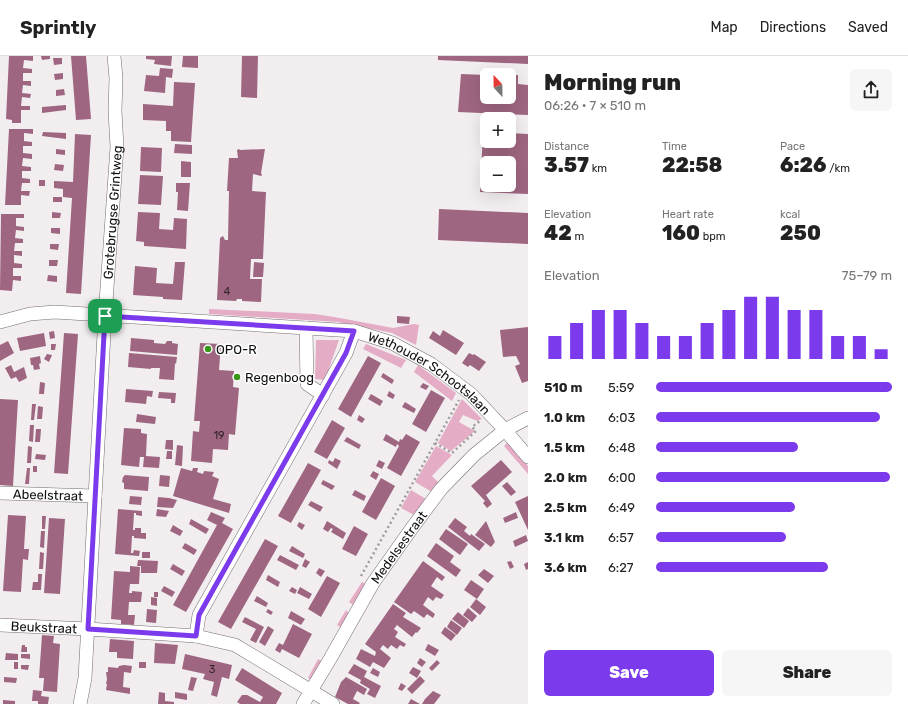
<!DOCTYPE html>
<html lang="en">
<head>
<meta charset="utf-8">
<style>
	:root { --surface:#fff; --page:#f6f6f6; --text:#222; --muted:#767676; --line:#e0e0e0; --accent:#7c3aed }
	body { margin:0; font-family:Rubik,sans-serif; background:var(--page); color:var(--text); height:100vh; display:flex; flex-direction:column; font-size:15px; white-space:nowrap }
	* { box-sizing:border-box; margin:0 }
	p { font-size:13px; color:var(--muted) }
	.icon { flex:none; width:22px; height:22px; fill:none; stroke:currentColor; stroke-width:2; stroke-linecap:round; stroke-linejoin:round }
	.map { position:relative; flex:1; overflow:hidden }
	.sheet { display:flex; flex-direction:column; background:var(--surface); width:380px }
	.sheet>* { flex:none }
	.needle { width:26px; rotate:338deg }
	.buttons { position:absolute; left:480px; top:12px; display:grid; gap:8px }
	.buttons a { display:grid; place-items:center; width:36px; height:36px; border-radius:6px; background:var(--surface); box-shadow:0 4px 16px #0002; font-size:20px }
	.pin { position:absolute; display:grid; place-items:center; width:34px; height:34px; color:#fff; margin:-17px; border-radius:8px; box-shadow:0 2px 6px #0006 }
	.round { display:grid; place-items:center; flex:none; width:42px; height:42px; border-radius:6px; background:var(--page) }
	.overview { display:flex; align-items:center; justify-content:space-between; height:68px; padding:0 16px }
	h1 { font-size:22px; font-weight:800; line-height:30px }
	.figures { display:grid; grid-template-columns:repeat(3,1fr); gap:6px; height:68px; padding:4px 16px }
	.figures div { display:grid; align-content:center }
	.figures b { font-size:20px; font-weight:800 }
	.figures small { font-size:11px; font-weight:400 }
	.figures p { font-size:11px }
	.chart { height:112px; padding:8px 16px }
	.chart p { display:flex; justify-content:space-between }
	.chart svg { width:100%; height:72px; margin-top:4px; stroke:var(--accent); stroke-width:6 }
	.primary-button { display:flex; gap:8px; margin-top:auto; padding:8px 16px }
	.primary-button a { flex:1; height:46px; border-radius:6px; background:var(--accent); color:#fff; font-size:16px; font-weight:800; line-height:46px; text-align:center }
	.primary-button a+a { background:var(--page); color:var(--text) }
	ul { padding:0 16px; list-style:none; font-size:13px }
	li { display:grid; grid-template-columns:64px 48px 1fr; align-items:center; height:30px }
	li i { height:10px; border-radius:5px; background:var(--accent) }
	header { display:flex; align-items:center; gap:24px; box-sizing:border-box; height:56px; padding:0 20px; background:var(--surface); border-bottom:1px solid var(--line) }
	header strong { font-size:19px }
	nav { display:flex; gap:22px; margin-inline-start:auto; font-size:14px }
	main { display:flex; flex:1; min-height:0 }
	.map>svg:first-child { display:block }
	.green { fill:#e5acc6 }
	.building { fill:#9f6681; fill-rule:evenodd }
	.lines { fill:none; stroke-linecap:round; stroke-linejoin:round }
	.street-casing { stroke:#726e70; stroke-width:14 }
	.path { stroke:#9e9b9c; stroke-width:2.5; stroke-dasharray:2 3; stroke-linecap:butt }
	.street { stroke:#fff; stroke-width:13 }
	.route-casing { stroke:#fff; stroke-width:8 }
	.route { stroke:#7c3aed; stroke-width:5 }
	.poi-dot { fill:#379719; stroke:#fff; stroke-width:1.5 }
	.labels { text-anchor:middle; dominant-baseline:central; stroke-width:3; stroke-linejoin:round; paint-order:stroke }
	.number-label { font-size:11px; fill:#34252c }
	.street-label { font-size:13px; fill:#100f0f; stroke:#fff }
	.poi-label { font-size:13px; fill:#100f0f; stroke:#fff; text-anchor:start }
</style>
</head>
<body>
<header>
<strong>Sprintly</strong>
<nav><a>Map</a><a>Directions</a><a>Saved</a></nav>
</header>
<main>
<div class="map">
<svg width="528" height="648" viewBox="0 0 528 648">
	<rect width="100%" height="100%" fill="#f2eef0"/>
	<path class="green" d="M209,253L315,258L340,262L393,272L414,268L419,269L416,289L392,277L338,266L209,258Z
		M316,284H339L325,324L315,323Z
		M366,288L406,304L401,312L363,293Z
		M418,309L456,337L452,345L414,316Z
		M462,343L482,363L477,365L463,359L459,366L475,375L451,395L438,387Z
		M508,386L528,410V418L504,390Z
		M436,390L452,399L432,420L439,427L432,436L415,426Z
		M411,434L426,443L414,459L401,452Z
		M362,526L366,528L353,549L349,546Z
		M346,554L349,557L342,572L337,569Z
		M318,603L323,606L312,624L308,622Z"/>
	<path class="building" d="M9,0H33V5L24,4L23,12L32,13V17H23V25H31V30L23,29L22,37L31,38L30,42L22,41L21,50H30V54H21V67H12V64L6,63Z
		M41,0H50V3L42,4Z
		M71,0H86L91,63L76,64Z
		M146,0H172L171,10L154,8L155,4L146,3Z
		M183,0H198V12L182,11Z
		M242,0H258L257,42L241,41Z
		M438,0H528V8L438,4Z
		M53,2H62V8L54,9Z
		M160,12L173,13L172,22L166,21L165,37L144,35L146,19L159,20Z
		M63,17V23L55,24L54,18Z
		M461,18L487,19V41H509V19H518V28L528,29V59L458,56Z
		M174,26L195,27L191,86L171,85V75H166V65L143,64V48L173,50Z
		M64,33L65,39L56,40V34Z
		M66,49V54L42,57V51Z
		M9,73H33V78L24,77V85L32,86V90H23V97L32,98V103L23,102L22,110L31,111V115H22V122L30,123V127H22L21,135H30L29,140L21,139V149H5Z
		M43,76L66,77V83L42,80Z
		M483,76H487V85H509V77L528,78V138L480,136ZM487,107H509V129H487Z
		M75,78L91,79L81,238L66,237L72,142L63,141V133L54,132V125L73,126Z
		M175,88L192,89V98L174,97Z
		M141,91L162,92L161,116L140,115Z
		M56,93L65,94V99L56,98Z
		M239,93L240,94L265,93L261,117L262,119L261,120L253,118L252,135L266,136L263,203H251L250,223H262L261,246L242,245V243H237L236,245L217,244L220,182L223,180L225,184H228L229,135H227L229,102H238L237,94Z
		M181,105L191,106V121H181Z
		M55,108L64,109L63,115L54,114Z
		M140,119L163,120L161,149L138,148Z
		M39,124H45V130H39Z
		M176,127H190L188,155L177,154L178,136H176Z
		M53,141H62V146H53Z
		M439,153L528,157V188L438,184Z
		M52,156L61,157L60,162H52Z
		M138,156L160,157L159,173L173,174L174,162L187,163L186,193L144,190V186L136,185Z
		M1,158H24V162H16V170L24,171V175L16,174L15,182L23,183V187H15L14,195H22V200L14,199V207L22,208V212H13V220H21V225L13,224L12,235L0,234Z
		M51,172H60V178L51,177Z
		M50,188H59L58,194L50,193Z
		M49,204H58L57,210H49Z
		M175,206H185L182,244L163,243V241L133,239L135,210L157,212L156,227L173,228Z
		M254,206L264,207L263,221H253Z
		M48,219L57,220V226L47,225Z
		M397,260L410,261L409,268L397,267Z
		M528,271V325L522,327L515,310L520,308L516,300L503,301L500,274Z
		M443,274L464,287L456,299L429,282L433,275L440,280Z
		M54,275L55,282L50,283L49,276Z
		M44,277L46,290L20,295L17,282Z
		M64,277L78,278L68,418L54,417Z
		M131,282L154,284V287L165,288L167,285H172V287L178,288L177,299L130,295Z
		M8,285L14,297L0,305V289Z
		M200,287L221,288L219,314L234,315L233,331L239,332L235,379L229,378L228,394L213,393L212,407L191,405L193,375L199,376L200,365H194Z
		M51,288H56L55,294H51Z
		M129,297L177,301L176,308L175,307L174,324L159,323L160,312H151V313L128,311Z
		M469,297L473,299L474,298L486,306L479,315L470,309L468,311L462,307Z
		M47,298L52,299L49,306L44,303Z
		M40,300L41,307L39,308L40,313L34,314L33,309H31L30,302Z
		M368,300L381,307L351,361L338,353Z
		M11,309L14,316L24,311L27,322L19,326L16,321L11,323L5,312Z
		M383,317L394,324L392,328L381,321Z
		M40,326L45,327L44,338H39Z
		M423,327L429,330L426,334L420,331Z
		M126,333L153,335L152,341L147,340L146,348L125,346Z
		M431,334L445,342L426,376L412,368Z
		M389,335L395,339L393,343L387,340Z
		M159,336L176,337L175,347H171V343L158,342Z
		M371,338L383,345L380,350L368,343Z
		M0,343L18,344L13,430L0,429Z
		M405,346L416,353L414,357L402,351Z
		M32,348H36L34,364H31Z
		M38,350L43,351L42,363H37Z
		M137,358L156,361L155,368L136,366Z
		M359,359L365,363L362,367L357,364Z
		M332,364L345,372L327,403L314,396Z
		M30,369H34L33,386L29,385Z
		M124,372L141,373V377L147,378L146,400L160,401L159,412L143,411L144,401H140L139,411L121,409Z
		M36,373H41L40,386H35Z
		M386,378L399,386L400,383L402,384L406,378L420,386L401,420L387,412L399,390L397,388L396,391L383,384Z
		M347,381L361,389L359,393L344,385Z
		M166,384H173V394L165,393Z
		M177,389L183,390L182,410L175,409Z
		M28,390L32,391L31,407H27Z
		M167,395H172V403H166Z
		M36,398L46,399L45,404L35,403Z
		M335,402L341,405L337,413L328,407L329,404L333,406Z
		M379,404L385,407L382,413L376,410Z
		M501,404L512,416L486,439L492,448L487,452L483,447L485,445L471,430Z
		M308,407L321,414L291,467L278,460Z
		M33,410H37V416H33Z
		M27,412H30L29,428H25Z
		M181,412L192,415L193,412H198L197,416L203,418L204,415L214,416L212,420L219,423L213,443L231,448L229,457L173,440Z
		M373,415L379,418L376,424L370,420Z
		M125,419L149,421L148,435L124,433V427L122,426L123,421Z
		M160,419L170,420L169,431L159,430Z
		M381,422L395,430L376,464L362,456Z
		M323,424L335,430L332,434L321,428Z
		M507,426L516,436L511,440L502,430Z
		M355,434L366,440L364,445L352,439Z
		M130,440L142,441L141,449L129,448Z
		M528,440V474L515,446Z
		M158,441L169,442L177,444L173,452L157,451Z
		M311,445L323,451L320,456L308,449Z
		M118,453L142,455V460L136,459V457H134L133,474H135V472H141V477H146V483L134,482V480H132L131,497H133L134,494L140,495L139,500L115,498Z
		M157,453L169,455L166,461L156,460Z
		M211,456L225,462L222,467L233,473L186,556L173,549L217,469L207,464Z
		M516,456L518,462L505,467L503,462Z
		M8,459L26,460L24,493H29L28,504L23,503L21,536L3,535Z
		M42,460H46L45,473H42Z
		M49,462L65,463L60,538L44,537Z
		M455,462L467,471L464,475L470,480L471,478L485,488L479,495L448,471Z
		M191,463L209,473L206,478L189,468Z
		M327,465L346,477L343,483L331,476L333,473L331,472L328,476L323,473Z
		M486,465L495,486L491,491L475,479Z
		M299,466L305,469L302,474L297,470Z
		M173,469L183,475L180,480L170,475Z
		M354,470L368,478L356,500L342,493Z
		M446,473L468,488L460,499L439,483Z
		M41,475H45L44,492L40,491Z
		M526,479L528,485L515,491L513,485Z
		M265,483L278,490L231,573L218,566Z
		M185,487L197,494L194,499L182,492Z
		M436,487L454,500L450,506L461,514L456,521L427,500Z
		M292,490L305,498L303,502L289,495Z
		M40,496L44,497L43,513H39Z
		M142,496H150V502H142Z
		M280,499L299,509L296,514L277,504Z
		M305,503L310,506L306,512L302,510Z
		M138,504L158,505L157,517H141V510H137Z
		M423,505L445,521L442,525L437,521L431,530L444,539L441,543L436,541L433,545L428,541L423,549L435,558L433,562L427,558L424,562L414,555L411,558L394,546Z
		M511,505L514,511L510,513L507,506Z
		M528,506V513L526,514L524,508Z
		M173,508L185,515L182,520L170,513Z
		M130,510L140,511L139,528H130L129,537H132V535L142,536L141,546H129L128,559H135L134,569L121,568V564L111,563L114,515L130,516Z
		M319,512L325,515L321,521L316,517Z
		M484,513L494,520L488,527L478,519Z
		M38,518H42L41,534H32L33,526H38Z
		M268,519L280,526L278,531L266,524Z
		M327,520L340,527L321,561L308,553Z
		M471,524L484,533L477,543L464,534Z
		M164,530L175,536L172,541L161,535Z
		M292,531L297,534L295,538L289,535Z
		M300,531L312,538L309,543L297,537Z
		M154,536H158V541H154Z
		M257,540L268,547L266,551L254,545Z
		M151,541L157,542V550L151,549Z
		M476,543L486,551L480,559L470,551Z
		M393,548L406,557L403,561L421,572L417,577L416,576L412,581L397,569L394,573L398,576L395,581L406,588L404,591L400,589L397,593L391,589L388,593L383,589L380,593L391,602L384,612L373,606L370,611L356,603L361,593L375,600L376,596L365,588Z
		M468,552L477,560L472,566L463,559Z
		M147,553L157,554L156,567L146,566Z
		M268,553L273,556L271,559L266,556Z
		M291,555L305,563L301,569L288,562Z
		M458,556L469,565L464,572L452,563Z
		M245,561L264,571L256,587L250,584L256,573L242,566Z
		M451,564L462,572L457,579L447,571Z
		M293,568L312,578L299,602L282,593L280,597L275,594L279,587L283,589Z
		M268,570L274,574L265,590L259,586Z
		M445,571L456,579L451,585L441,577Z
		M42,579L54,580L53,587L60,588L57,636L43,635L44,622H39Z
		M110,583L134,585L133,603L117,602V596H109Z
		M155,587L178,589L175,608L154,607Z
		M428,588L439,594L435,600L425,594Z
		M22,589H25V591H27V596H21Z
		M6,597L18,598V604H5Z
		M21,598H30V603L21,602Z
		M185,598L232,609L229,623L222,621L217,641L211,639L214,626L203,623L205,618L182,613Z
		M420,602L426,606L422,611L417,607Z
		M437,604L440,607L432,615L429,612Z
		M14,606H18V613H14Z
		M139,606H146V612H139Z
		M354,608L367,615L364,621L381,630L375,642L367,638L370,633L360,627L361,624L348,617Z
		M21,609H29L28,614L21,613Z
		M124,609L132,610L131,617L124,616L123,631L130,632V638L106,634L107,628H106L107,623L106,616H108V611L118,612L119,610Z
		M413,611L421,615L417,622L409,617Z
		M242,612L282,637L276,648H240L237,646L242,639H247L260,646L263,641L235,624Z
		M373,612L380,616L378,621L370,617Z
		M420,620L425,625L412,638L407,633Z
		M4,621L17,622L16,627L4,626Z
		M191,621L197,622L193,635L188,634Z
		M346,621L367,633L364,639L357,635L353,643L360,647L359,648H348L335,641L341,626Z
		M401,627L406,630L402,635L398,633Z
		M33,634L42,635L41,640L49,641L48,648H38V645H32Z
		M433,635L441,639L434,648H422L425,643Z
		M159,636L165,637V645L174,646V648H158Z
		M175,636L187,638V644L175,642Z
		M411,643L420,648H408Z
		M3,644L15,645V648H3Z"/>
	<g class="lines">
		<defs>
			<g id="street">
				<path id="s1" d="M0,266L30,258L55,256L354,275L392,287L431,308L471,338L505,374L528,401"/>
				<path d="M306,272L307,328L323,339"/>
				<path id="s2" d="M0,437L95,440"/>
				<path id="s3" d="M0,569L88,573L196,580L235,589L333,648"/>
				<path d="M196,580L199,559L346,297L354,275"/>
				<path id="s4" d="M80,648L85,622L105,260L117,91L115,55L116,22L114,0"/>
				<path id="s5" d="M303,648L330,603L373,527L412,472L441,433L474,399L505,374L528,362"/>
			</g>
		</defs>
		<use href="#street" class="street-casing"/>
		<path class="path" d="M435,387L452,397L476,375L472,371L480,365
			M361,520L459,344"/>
		<use href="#street" class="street"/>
	</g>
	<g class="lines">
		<defs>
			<path id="route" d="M105,260L354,275L346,297L199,559L196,580L88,573Z"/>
		</defs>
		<use href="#route" class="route-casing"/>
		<use href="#route" class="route"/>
	</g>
	<g class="poi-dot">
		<circle cx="208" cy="293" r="4"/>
		<circle cx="237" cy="321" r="4"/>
	</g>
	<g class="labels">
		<g class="number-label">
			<text x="227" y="235">4</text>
			<text x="219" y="379">19</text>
			<text x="212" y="613">3</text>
		</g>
		<g class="street-label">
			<text stroke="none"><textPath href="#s4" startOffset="493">Grotebrugse Grintweg</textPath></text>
			<text stroke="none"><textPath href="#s1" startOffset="443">Wethouder Schootslaan</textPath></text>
			<text stroke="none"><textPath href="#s2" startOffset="48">Abeelstraat</textPath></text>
			<text stroke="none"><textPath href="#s5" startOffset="184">Medelsestraat</textPath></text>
			<text stroke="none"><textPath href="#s3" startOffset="44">Beukstraat</textPath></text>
		</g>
		<g class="poi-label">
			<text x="216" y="293">OPO-R</text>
			<text x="245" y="321">Regenboog</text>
		</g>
	</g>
</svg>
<div class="buttons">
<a><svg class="needle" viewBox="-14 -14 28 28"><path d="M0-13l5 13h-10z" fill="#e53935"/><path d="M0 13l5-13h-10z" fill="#767676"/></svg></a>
<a>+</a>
<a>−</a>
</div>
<div class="pin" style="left:105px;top:260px;background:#1e9e55"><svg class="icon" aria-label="arrive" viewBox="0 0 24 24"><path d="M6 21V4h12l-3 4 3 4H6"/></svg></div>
</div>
<section class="sheet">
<div class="overview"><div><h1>Morning run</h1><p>06:26 · 7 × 510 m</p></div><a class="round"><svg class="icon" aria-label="share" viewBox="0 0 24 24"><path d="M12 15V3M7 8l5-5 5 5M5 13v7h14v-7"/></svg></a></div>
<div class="figures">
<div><p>Distance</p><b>3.57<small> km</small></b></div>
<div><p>Time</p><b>22:58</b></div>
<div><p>Pace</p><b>6:26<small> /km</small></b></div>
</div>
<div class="figures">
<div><p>Elevation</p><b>42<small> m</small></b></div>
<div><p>Heart rate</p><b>160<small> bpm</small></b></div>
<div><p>kcal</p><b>250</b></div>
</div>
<div class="chart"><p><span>Elevation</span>75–79 m</p>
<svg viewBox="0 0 160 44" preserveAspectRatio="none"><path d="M5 44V30M15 44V22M25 44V14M35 44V14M45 44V22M55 44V30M65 44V30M75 44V22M85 44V14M95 44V6M105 44V6M115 44V14M125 44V14M135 44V30M145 44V30M155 44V38"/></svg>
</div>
<ul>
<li><b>510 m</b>5:59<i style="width:100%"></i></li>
<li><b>1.0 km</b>6:03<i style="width:95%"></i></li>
<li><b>1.5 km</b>6:48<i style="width:60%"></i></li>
<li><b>2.0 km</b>6:00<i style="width:99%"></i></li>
<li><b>2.5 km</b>6:49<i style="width:59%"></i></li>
<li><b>3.1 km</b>6:57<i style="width:55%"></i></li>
<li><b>3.6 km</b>6:27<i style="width:73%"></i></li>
</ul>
<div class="primary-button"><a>Save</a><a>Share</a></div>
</section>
</main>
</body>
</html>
